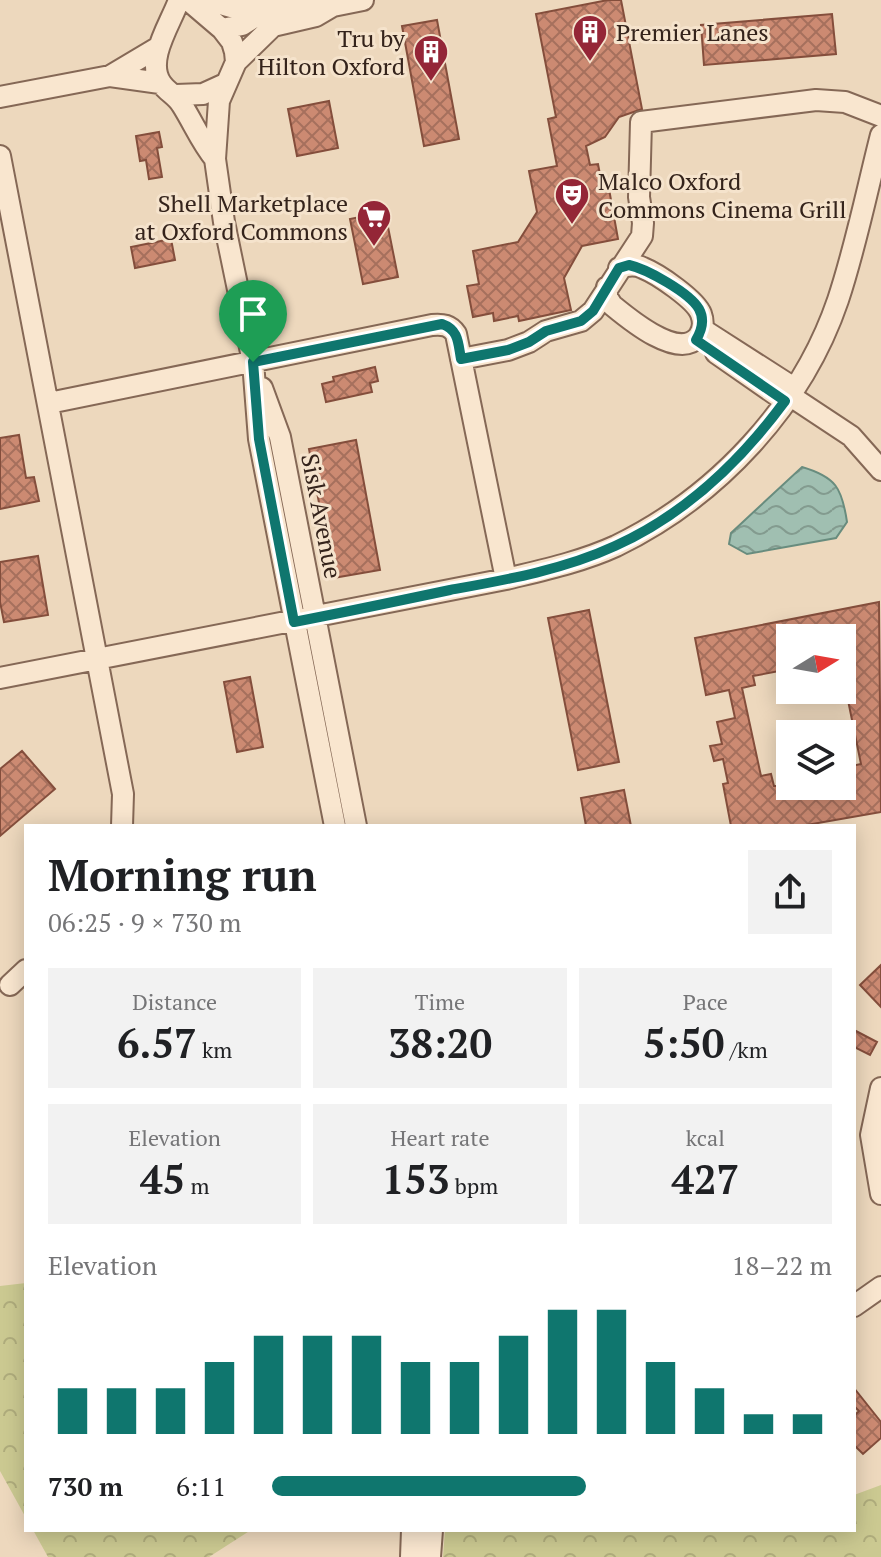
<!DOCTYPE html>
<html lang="en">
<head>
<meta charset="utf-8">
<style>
	:root { --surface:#fff; --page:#f2f2f2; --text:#202124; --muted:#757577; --accent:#0f766e }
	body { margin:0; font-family:"PT Serif",serif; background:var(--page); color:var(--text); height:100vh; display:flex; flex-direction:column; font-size:30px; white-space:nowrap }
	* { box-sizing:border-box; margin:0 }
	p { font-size:26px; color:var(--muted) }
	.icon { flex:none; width:44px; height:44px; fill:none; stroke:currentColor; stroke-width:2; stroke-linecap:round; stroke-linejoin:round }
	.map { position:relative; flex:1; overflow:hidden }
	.details { position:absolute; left:24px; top:824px; width:832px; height:708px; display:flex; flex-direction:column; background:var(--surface); border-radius:0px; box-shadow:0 4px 20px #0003 }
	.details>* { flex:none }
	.needle { width:52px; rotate:79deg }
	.buttons { position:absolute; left:776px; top:624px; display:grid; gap:16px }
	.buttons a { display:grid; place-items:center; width:80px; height:80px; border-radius:0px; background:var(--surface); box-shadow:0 4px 20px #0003; font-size:40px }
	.pin { position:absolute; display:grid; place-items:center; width:68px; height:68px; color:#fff; margin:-82px -34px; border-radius:50% 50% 50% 0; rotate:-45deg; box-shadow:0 0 8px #0007 }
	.pin .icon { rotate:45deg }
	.round { display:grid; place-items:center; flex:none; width:84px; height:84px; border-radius:0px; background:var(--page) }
	.headline { display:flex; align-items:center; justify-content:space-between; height:136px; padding:0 24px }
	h1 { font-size:44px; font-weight:800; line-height:60px }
	.figures { display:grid; grid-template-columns:repeat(3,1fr); gap:12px; height:136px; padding:8px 24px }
	.figures div { display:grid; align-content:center; border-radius:0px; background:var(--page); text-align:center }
	.figures b { font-size:40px; font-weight:800 }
	.figures small { font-size:22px; font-weight:400 }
	.figures p { font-size:22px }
	.chart { height:224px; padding:16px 24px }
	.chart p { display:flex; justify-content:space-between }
	.chart svg { width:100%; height:144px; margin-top:8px; stroke:var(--accent); stroke-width:6 }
	ul { padding:0 24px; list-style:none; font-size:26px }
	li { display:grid; grid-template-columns:128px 96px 1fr; align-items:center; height:60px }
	li i { height:20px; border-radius:10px; background:var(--accent) }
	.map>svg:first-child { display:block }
	.forest { fill:url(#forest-crowns) }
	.water { fill:url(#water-waves); stroke:#688c7e; stroke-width:2 }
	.building { fill:url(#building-cross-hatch); stroke:#844e3c; stroke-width:2; fill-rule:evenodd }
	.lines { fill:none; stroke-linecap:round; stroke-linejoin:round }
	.minor-casing { stroke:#856856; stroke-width:24 }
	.minor { stroke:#f9e6cf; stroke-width:20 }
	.route-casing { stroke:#fff; stroke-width:16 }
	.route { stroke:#0f766e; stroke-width:10 }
	.labels { text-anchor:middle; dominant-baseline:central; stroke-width:6; stroke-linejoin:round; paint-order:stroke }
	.poi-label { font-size:24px; fill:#34231b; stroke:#f5e3cc; text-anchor:start }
	.street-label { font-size:24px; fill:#34231b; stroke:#f5e3cc }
</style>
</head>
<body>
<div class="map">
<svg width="881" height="1557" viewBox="0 0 881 1557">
	<defs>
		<pattern id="forest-crowns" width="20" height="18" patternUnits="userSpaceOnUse" patternTransform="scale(2)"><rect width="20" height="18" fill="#cbc991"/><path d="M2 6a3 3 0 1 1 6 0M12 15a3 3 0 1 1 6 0" fill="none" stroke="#afac7c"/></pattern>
		<pattern id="water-waves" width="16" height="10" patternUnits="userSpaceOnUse" patternTransform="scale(2)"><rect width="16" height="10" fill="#a0bfb1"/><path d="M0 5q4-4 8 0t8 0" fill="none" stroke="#839b8f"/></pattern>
		<pattern id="building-cross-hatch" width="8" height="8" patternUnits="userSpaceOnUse" patternTransform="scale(2)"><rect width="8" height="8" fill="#cc8a72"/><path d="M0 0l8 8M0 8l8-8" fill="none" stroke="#a6705d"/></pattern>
	</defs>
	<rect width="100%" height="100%" fill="#edd8bd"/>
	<path class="forest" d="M26,1283V1518L0,1471V1286Z
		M881,1485V1557H443L445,1530H854V1495Z
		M33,1530H251L209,1557H48Z"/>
	<path class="water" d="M802,467C836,477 842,488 847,522L836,538L747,554L729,544L731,533Z"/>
	<path class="building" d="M608,0H621L642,109L619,117L605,137L586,146L590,165L598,164L603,190L609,189L618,239L582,246L564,278L571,310L519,321L518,316L494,321L493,313L473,317L467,286L479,284L473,251L518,242L537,212L529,171L557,166L548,119L556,117L536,14Z
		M832,14L836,54L704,65L701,25Z
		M437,20L459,139L424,146L402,26Z
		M329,101L338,148L297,156L288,109Z
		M159,132L162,147L157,148L162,177L149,179L146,160L140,161L136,136Z
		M385,212L398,277L363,284L350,219Z
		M171,239L175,260L135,268L131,247Z
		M375,367L378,381L370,383L372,392L326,402L322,384L334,381L333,377Z
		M19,435L26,478L34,477L39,501L0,509V438Z
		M356,440L380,570L333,578L309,449Z
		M38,556L48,615L4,622L0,602V562Z
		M879,602L881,812L801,826H731L723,784L728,783L723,759L714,761L710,746L722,744L717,722L735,718L729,690L706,695L695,638ZM790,638H842V671L861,764L842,768V786H774L771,774L761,776L742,688L755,685L753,676L790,669Z
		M589,610L619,762L578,770L548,618Z
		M250,677L263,747L237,752L224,682Z
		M22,751L55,789L0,836V769Z
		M624,790L631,826H586L581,798Z
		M881,965V1007L860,985Z
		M854,1030L877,1042L870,1055L854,1047Z
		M854,1388L881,1422V1438L863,1454L854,1445V1416L859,1411L854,1406Z"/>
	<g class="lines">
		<defs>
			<path id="minor" d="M179,0C171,23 145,60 161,83C167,92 176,95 182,105C194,124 201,142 215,159
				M188,0L222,29L232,42L235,52L236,62L219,101L215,159L224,222L253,362L259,439L335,826
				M211,0C230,8 246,12 267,9
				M222,29L242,25L267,9L281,5L308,1L333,6
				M236,62L273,26L316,16L333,6L363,0
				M110,76L160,83
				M176,95L203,94L225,84
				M0,97L110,76L157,48
				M0,156L123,794L122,826
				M607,287V297L612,305C629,319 678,360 698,337C703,331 704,322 701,314C696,300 658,274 643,268C635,264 628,265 619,268
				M702,329L794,388
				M716,353L785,401
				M461,359L508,350L529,342L546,331L581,321L593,311L642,236L643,223L639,197L641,122L816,100L845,102L881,116
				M262,388L280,437L356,826
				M789,395L851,436L881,470
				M49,403L432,325C443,324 450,325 456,334L506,579
				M0,678L506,579C543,570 581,562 616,546C717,497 802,406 838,300C856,246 867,190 881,135
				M10,985L26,970
				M881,1088L871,1135L881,1194
				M854,1306L881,1287
				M411,1557L412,1530
				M430,1557L432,1530"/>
		</defs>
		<use href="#minor" class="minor-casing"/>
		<use href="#minor" class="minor"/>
	</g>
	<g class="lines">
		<defs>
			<path id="route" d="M629,265C647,269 690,293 699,309C705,320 702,330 696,340L785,401C740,462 684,515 615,546C563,570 505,580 450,590C398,601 346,612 294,622L259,439L253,362L442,324C459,330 458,343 461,359L508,350L529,342L546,331L581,321L593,311L619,268Z"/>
		</defs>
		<use href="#route" class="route-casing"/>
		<use href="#route" class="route"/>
	</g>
	<defs>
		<symbol id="building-pin" viewBox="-11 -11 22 30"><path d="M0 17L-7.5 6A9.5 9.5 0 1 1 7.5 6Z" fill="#942637" stroke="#f5e3cc"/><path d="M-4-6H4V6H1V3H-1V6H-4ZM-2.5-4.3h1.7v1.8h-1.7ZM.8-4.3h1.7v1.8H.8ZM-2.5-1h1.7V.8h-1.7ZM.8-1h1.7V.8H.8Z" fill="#fff"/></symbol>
		<symbol id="theatre-pin" viewBox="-11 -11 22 30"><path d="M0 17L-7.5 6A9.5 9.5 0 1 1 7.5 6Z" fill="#942637" stroke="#f5e3cc"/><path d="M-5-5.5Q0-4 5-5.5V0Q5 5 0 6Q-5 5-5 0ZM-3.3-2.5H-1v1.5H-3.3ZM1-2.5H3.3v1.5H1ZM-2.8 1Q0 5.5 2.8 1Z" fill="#fff"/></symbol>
		<symbol id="supermarket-pin" viewBox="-11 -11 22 30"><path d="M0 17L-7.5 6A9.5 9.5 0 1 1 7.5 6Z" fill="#942637" stroke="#f5e3cc"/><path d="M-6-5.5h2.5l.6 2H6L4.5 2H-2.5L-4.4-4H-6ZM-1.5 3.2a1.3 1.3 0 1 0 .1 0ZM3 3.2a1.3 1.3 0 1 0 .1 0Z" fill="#fff"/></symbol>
	</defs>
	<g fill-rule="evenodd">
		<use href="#building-pin" x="570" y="12" width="40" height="54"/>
		<use href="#building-pin" x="411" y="32" width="40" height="54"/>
		<use href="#theatre-pin" x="552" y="175" width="40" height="54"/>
		<use href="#supermarket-pin" x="354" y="197" width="40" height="54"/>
	</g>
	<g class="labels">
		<g class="poi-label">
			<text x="616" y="32">Premier Lanes</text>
			<text x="405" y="38" text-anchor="end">Tru by<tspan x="405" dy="28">Hilton Oxford</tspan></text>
			<text x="598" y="181">Malco Oxford<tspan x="598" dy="28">Commons Cinema Grill</tspan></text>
			<text x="348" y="203" text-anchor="end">Shell Marketplace<tspan x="348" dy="28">at Oxford Commons</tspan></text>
		</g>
		<g class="street-label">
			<text transform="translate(322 516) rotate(79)">Sisk Avenue</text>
		</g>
	</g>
</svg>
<div class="buttons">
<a><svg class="needle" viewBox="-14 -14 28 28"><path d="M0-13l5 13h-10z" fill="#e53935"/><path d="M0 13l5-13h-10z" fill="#757577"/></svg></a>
<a><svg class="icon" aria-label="layers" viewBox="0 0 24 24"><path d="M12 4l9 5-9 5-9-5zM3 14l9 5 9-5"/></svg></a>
</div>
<div class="pin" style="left:253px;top:362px;background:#1e9e55"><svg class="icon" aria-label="arrive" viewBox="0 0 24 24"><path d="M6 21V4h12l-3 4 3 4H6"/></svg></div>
<section class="details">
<div class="headline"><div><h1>Morning run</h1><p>06:25 · 9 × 730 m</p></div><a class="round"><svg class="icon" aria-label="share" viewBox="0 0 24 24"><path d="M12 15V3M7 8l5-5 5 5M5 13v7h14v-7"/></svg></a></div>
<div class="figures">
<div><p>Distance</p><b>6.57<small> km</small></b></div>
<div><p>Time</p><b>38:20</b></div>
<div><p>Pace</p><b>5:50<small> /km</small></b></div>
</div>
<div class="figures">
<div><p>Elevation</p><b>45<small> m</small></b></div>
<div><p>Heart rate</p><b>153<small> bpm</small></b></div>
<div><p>kcal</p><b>427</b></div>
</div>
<div class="chart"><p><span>Elevation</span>18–22 m</p>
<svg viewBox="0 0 160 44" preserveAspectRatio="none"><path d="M5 44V30M15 44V30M25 44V30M35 44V22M45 44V14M55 44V14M65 44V14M75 44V22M85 44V22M95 44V14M105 44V6M115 44V6M125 44V22M135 44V30M145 44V38M155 44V38"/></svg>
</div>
<ul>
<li><b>730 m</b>6:11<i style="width:56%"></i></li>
</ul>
</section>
</div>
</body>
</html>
